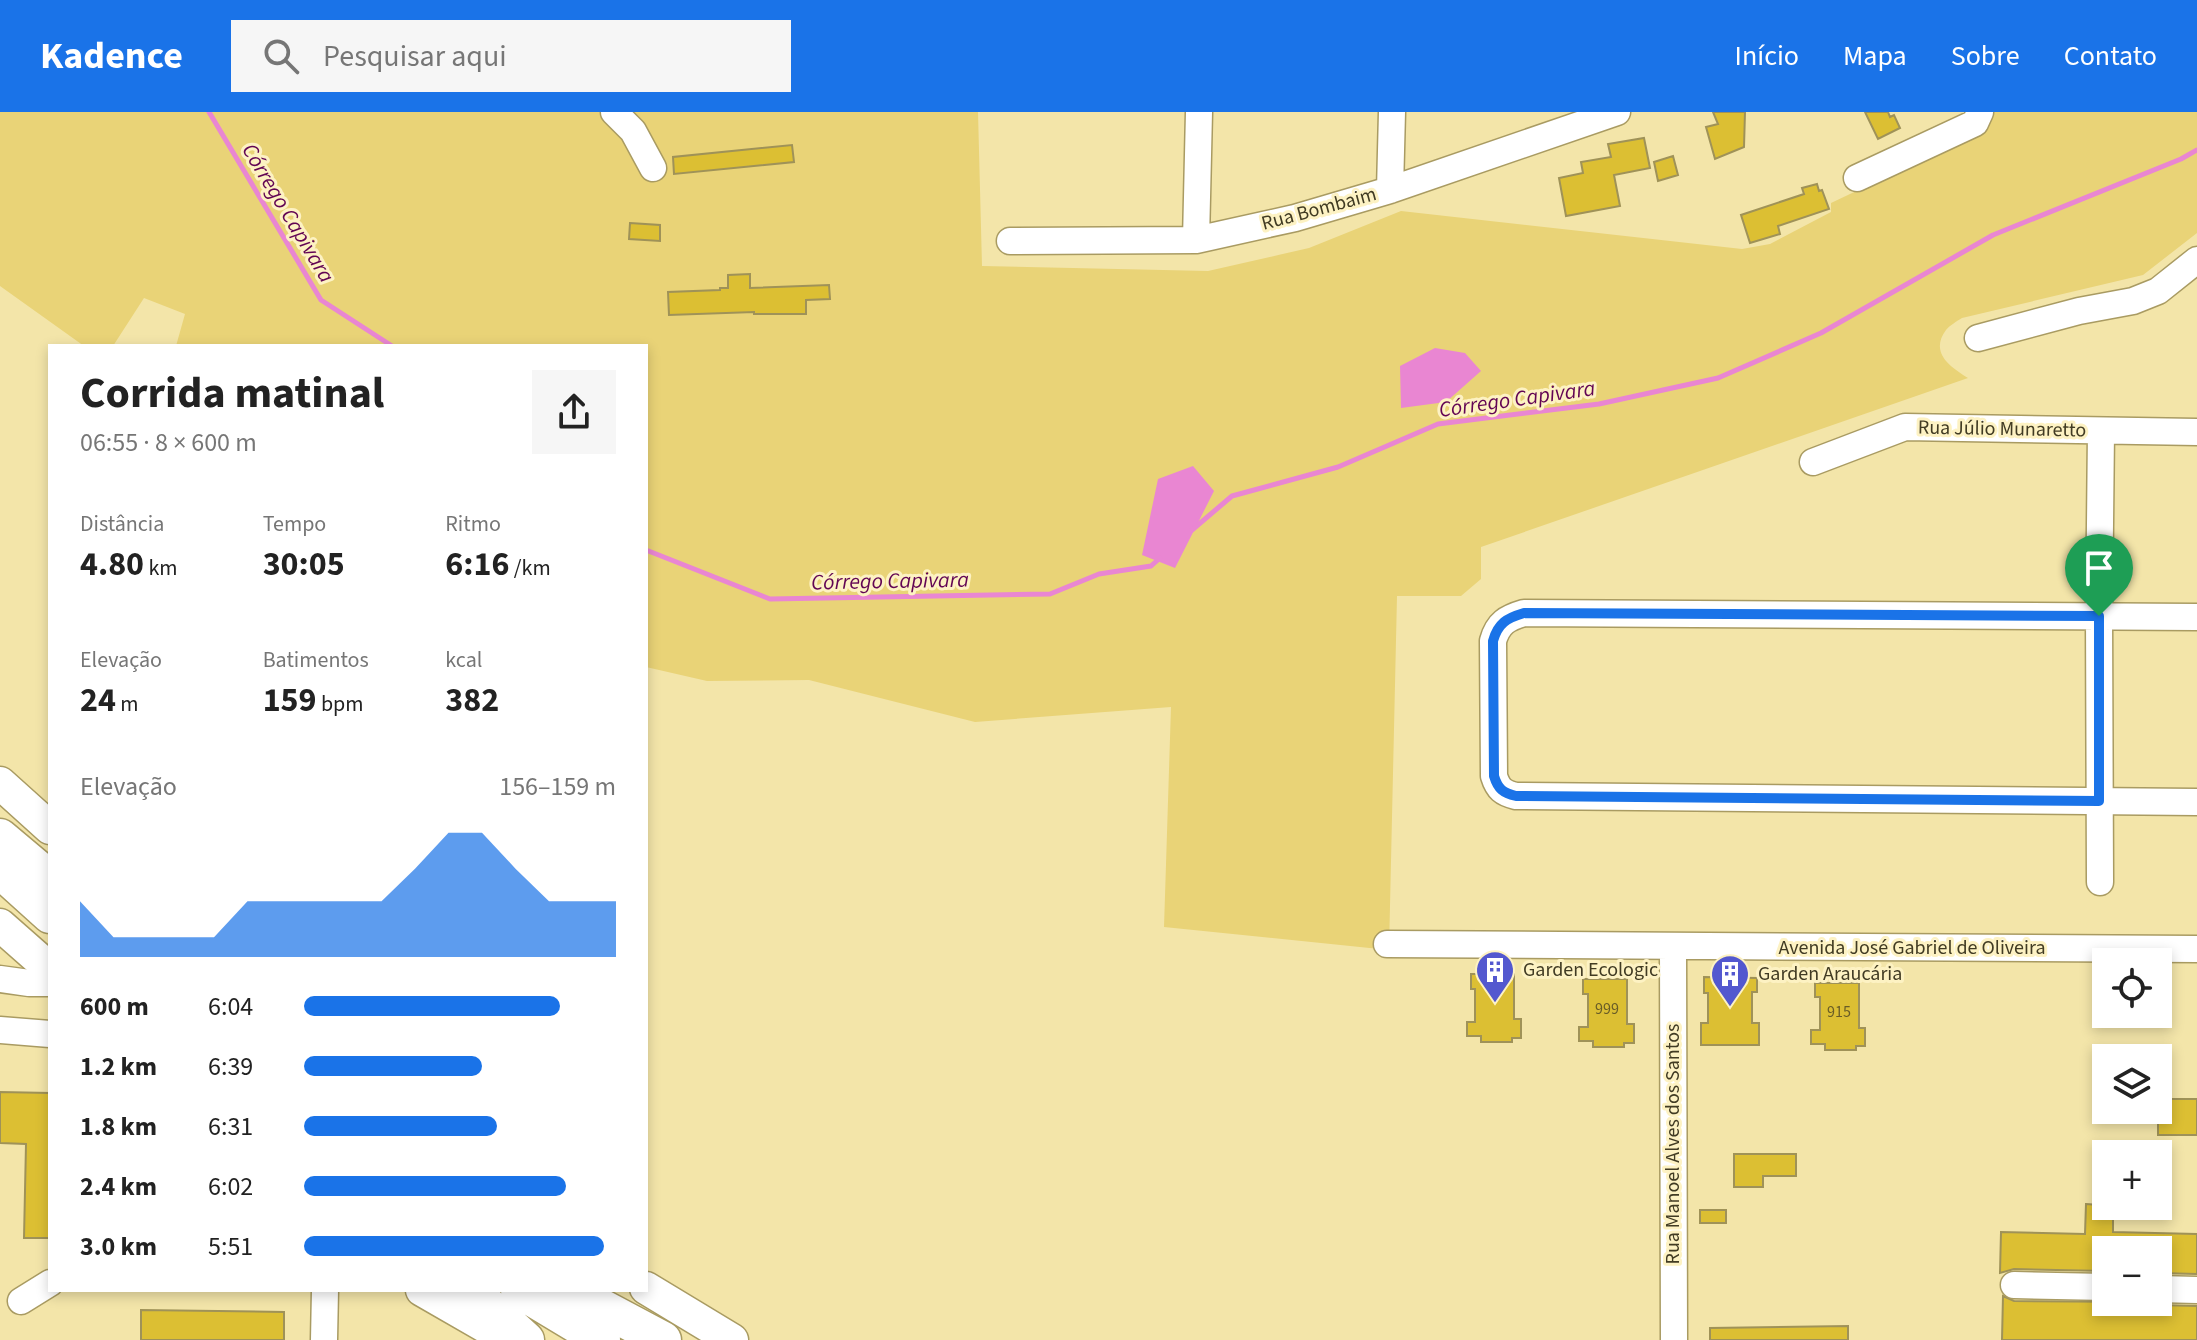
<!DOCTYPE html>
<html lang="pt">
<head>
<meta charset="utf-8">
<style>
	:root { --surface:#fff; --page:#f6f6f6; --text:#222; --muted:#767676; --accent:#1a73e8 }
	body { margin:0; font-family:"Source Sans 3",sans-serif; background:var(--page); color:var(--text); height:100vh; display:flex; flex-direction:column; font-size:30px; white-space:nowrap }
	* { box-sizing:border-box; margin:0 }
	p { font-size:26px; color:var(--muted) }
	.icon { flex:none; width:44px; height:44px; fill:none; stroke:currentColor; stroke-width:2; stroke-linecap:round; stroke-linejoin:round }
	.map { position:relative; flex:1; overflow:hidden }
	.panel { position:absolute; left:48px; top:232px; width:600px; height:948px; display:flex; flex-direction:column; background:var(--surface); border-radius:0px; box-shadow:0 4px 12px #0003 }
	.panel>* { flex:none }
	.controls { position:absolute; left:2092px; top:836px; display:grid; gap:16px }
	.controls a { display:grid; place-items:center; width:80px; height:80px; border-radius:0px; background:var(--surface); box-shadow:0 4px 12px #0003; font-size:40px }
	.pin { position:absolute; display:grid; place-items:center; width:68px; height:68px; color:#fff; margin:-82px -34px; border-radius:50% 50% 50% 0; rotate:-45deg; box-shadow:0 0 8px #0007 }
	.pin .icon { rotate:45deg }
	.round { display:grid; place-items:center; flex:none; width:84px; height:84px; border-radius:0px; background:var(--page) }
	.summary { display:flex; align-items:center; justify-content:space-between; height:136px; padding:0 32px }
	h1 { font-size:44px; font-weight:700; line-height:60px }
	.figures { display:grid; grid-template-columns:repeat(3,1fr); gap:12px; height:136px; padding:8px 32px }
	.figures div { display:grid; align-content:center }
	.figures b { font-size:34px; font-weight:700 }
	.figures small { font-size:22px; font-weight:400 }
	.figures p { font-size:22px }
	.chart { height:224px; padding:16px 32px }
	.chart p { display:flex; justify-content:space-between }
	.chart svg { width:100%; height:144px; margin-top:8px; fill:var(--accent); opacity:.7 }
	ul { padding:0 32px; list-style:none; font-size:26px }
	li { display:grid; grid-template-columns:128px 96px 1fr; align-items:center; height:60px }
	li i { height:20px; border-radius:10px; background:var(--accent) }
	header { display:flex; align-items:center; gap:48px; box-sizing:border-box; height:112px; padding:0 40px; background:var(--accent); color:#fff }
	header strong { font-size:38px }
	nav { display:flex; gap:44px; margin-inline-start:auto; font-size:28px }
	.search { width:560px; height:72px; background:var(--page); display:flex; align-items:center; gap:20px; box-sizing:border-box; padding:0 28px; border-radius:0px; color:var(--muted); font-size:30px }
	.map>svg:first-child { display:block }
	.green { fill:#e9d377 }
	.water { fill:#e986d2 }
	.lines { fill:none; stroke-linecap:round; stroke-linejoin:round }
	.stream { stroke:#e986d2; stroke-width:5 }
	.building { fill:#dcbf33; stroke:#9f9258; stroke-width:2 }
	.minor-casing { stroke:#a99b62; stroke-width:29 }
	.major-casing { stroke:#a99b62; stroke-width:35 }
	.highway-casing { stroke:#a99b62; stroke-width:39 }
	.minor { stroke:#fff; stroke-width:26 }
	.major { stroke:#fff; stroke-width:32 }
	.highway { stroke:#fff; stroke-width:36 }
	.route-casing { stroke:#fff; stroke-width:16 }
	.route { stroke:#1a73e8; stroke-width:10 }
	.labels { text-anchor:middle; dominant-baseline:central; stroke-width:6; stroke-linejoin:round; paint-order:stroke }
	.number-label { font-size:16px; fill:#685c27 }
	.street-label { font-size:20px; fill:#413b23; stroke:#fdf2c3 }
	.poi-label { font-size:20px; fill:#413b23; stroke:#fdf2c3; text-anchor:start }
	.water-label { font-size:22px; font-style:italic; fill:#620553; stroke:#fdf2c3 }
</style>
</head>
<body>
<header>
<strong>Kadence</strong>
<div class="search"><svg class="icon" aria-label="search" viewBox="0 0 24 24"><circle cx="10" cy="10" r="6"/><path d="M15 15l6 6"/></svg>Pesquisar aqui</div>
<nav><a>Início</a><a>Mapa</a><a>Sobre</a><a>Contato</a></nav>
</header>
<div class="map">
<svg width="2197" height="1228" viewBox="0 0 2197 1228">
	<rect width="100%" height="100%" fill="#f3e5a9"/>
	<path class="green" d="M0,0H978L982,154L1208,159L1309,136L1401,99L1742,137L1770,132L1831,100V91L1985,18L1993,0H2197V121L2143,163L1962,206C1957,209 1949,214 1946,218C1929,241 1951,255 1968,266L1481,435V467L1461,484H1397L1389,838L1164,815L1171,595L975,610L809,568L707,569L646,555V234H176L185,202L144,186L113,234H84L0,174Z"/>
	<path class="water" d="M1435,236L1465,241L1481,259L1446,290L1401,296L1400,254Z
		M1193,354L1214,379L1175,456L1142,443L1158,367Z"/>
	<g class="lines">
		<path class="stream" d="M209,0L321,188L392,234
			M1192,418L1232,384L1338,355L1438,312L1599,292L1718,266L1821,221L1993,123L2181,47L2197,38
			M646,438L770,487L1050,482L1099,462L1151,454L1160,446"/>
	</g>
	<path class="building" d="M1713,0H1745L1744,35L1715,47L1706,15L1718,12Z
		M1865,0H1888L1890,5L1894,3L1900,16L1878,27Z
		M1644,26L1650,56L1614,63L1620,94L1566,104L1559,66L1583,61L1581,50L1611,45L1608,32Z
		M792,33L794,50L674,62L673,45Z
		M1673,44L1678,63L1658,69L1654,50Z
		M1817,72L1819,79L1822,78L1829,97L1778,114L1780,122L1750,131L1741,103L1804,82L1802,76Z
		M630,111L660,113V129L629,127Z
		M750,162V176L829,173L830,187L806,188V202H754V200L669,203L668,180L720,178V176H728V163Z
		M1471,862H1514V907H1521V926H1512V930H1481V924H1467V910H1475V877H1471Z
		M1704,865L1757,866V880H1752V911H1759V933H1701V911H1708V881H1704Z
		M1583,867H1627V912H1634V931H1624V935H1593V929H1579V915H1588V882H1583Z
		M1815,871H1859V916H1865V934H1856V938H1825V932H1811V918H1820V885H1815Z
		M0,980L50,981V1126H24L26,1032L0,1031Z
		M2158,987H2197V1023H2158Z
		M1734,1042H1796V1064H1763V1075H1734Z
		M2086,1092L2113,1094V1120L2197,1122V1162L2158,1161V1138H2106V1159L2014,1157L2000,1161L2001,1120L2085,1122Z
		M1700,1098H1726V1111H1700Z
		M2003,1184L2014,1189L2149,1190L2158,1193L2197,1194V1228H2002Z
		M141,1198L284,1200V1228H141Z
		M1848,1214V1228H1710V1216Z"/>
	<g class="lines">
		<defs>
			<path id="minor" d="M614,0L633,19L653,56
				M1857,66L1975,11L1980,0
				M1390,78L1392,0
				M1196,128L1199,0
				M1010,129L1196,128L1295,106L1390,78L1617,0
				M1978,226L2079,199L2133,189L2158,179L2197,148
				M1813,350L1905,315L2197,320
				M2197,505L1524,501C1507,506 1498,511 1493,529L1494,664C1498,677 1503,681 1516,684L2197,690
				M2100,770L2099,504L2101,319
				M1387,832L2197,837
				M1673,835L1674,1228
				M0,867L29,871H50
				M0,918L50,922
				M2014,1173L2106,1175
				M2158,1177L2197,1178
				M21,1189L50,1171
				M324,1228L325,1178"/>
			<path id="major" d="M0,671L50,716
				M0,813L50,857
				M646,1176L732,1228
				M422,1178L509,1228"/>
			<path id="highway" d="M0,725L50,767
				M0,758L50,803
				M471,1178L526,1228
				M519,1178L602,1228
				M569,1178L663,1228"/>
		</defs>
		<use href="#minor" class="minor-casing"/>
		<use href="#major" class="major-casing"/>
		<use href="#highway" class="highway-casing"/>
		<use href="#minor" class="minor"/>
		<use href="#major" class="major"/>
		<use href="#highway" class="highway"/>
	</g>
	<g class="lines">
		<defs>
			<path id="route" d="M1524,501L2099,504V689L1516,684C1503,681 1498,677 1494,664L1493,529C1498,511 1507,506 1524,501Z"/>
		</defs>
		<use href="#route" class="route-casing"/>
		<use href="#route" class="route"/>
	</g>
	<defs>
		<symbol id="building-pin" viewBox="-11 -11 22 30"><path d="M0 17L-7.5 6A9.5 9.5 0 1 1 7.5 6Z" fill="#5358cf" stroke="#fdf2c3"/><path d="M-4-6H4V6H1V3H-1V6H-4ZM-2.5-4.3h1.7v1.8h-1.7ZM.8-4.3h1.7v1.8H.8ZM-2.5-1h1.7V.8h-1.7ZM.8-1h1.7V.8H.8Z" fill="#fff"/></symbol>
	</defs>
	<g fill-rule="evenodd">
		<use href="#building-pin" x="1473" y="836" width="44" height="60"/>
		<use href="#building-pin" x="1708" y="840" width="44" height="60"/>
	</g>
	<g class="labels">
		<g class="number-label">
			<text x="1607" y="897">999</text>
			<text x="1839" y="900">915</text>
		</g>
		<g class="street-label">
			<text transform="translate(1319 97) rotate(-15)">Rua Bombaim</text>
			<text transform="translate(2002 317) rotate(1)">Rua Júlio Munaretto</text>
			<text x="1912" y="836">Avenida José Gabriel de Oliveira</text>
			<text transform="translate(1673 1032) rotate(-90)">Rua Manoel Alves dos Santos</text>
		</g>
		<g class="poi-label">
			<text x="1523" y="858">Garden Ecologic</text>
			<text x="1758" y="862">Garden Araucária</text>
		</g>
		<g class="water-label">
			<text transform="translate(288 101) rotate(59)">Córrego Capivara</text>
			<text transform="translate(1517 287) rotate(-8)">Córrego Capivara</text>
			<text transform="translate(890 469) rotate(-1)">Córrego Capivara</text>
		</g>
	</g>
</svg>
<div class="controls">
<a><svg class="icon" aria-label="locate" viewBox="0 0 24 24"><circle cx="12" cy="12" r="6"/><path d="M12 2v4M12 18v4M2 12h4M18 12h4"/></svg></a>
<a><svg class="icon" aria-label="layers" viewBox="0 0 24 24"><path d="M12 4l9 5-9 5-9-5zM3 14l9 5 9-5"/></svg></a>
<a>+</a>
<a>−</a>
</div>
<div class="pin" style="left:2099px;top:504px;background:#1e9e55"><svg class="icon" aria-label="arrive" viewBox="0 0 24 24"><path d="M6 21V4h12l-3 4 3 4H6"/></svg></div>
<section class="panel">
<div class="summary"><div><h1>Corrida matinal</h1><p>06:55 · 8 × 600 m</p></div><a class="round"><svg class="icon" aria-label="share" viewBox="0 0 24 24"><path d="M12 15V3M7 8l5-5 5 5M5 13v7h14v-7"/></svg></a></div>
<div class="figures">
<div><p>Distância</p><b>4.80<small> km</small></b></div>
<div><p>Tempo</p><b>30:05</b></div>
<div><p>Ritmo</p><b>6:16<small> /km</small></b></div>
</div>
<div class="figures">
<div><p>Elevação</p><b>24<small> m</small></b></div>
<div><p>Batimentos</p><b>159<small> bpm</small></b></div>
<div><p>kcal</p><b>382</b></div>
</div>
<div class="chart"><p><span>Elevação</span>156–159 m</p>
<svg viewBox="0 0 160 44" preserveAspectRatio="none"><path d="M0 44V27L10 38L20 38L30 38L40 38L50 27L60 27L70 27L80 27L90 27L100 17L110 6L120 6L130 17L140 27L150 27L160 27V44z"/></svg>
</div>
<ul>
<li><b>600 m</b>6:04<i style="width:82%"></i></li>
<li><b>1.2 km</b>6:39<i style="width:57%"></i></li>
<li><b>1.8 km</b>6:31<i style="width:62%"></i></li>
<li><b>2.4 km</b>6:02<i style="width:84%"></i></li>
<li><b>3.0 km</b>5:51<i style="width:96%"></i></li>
</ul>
</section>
</div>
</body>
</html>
